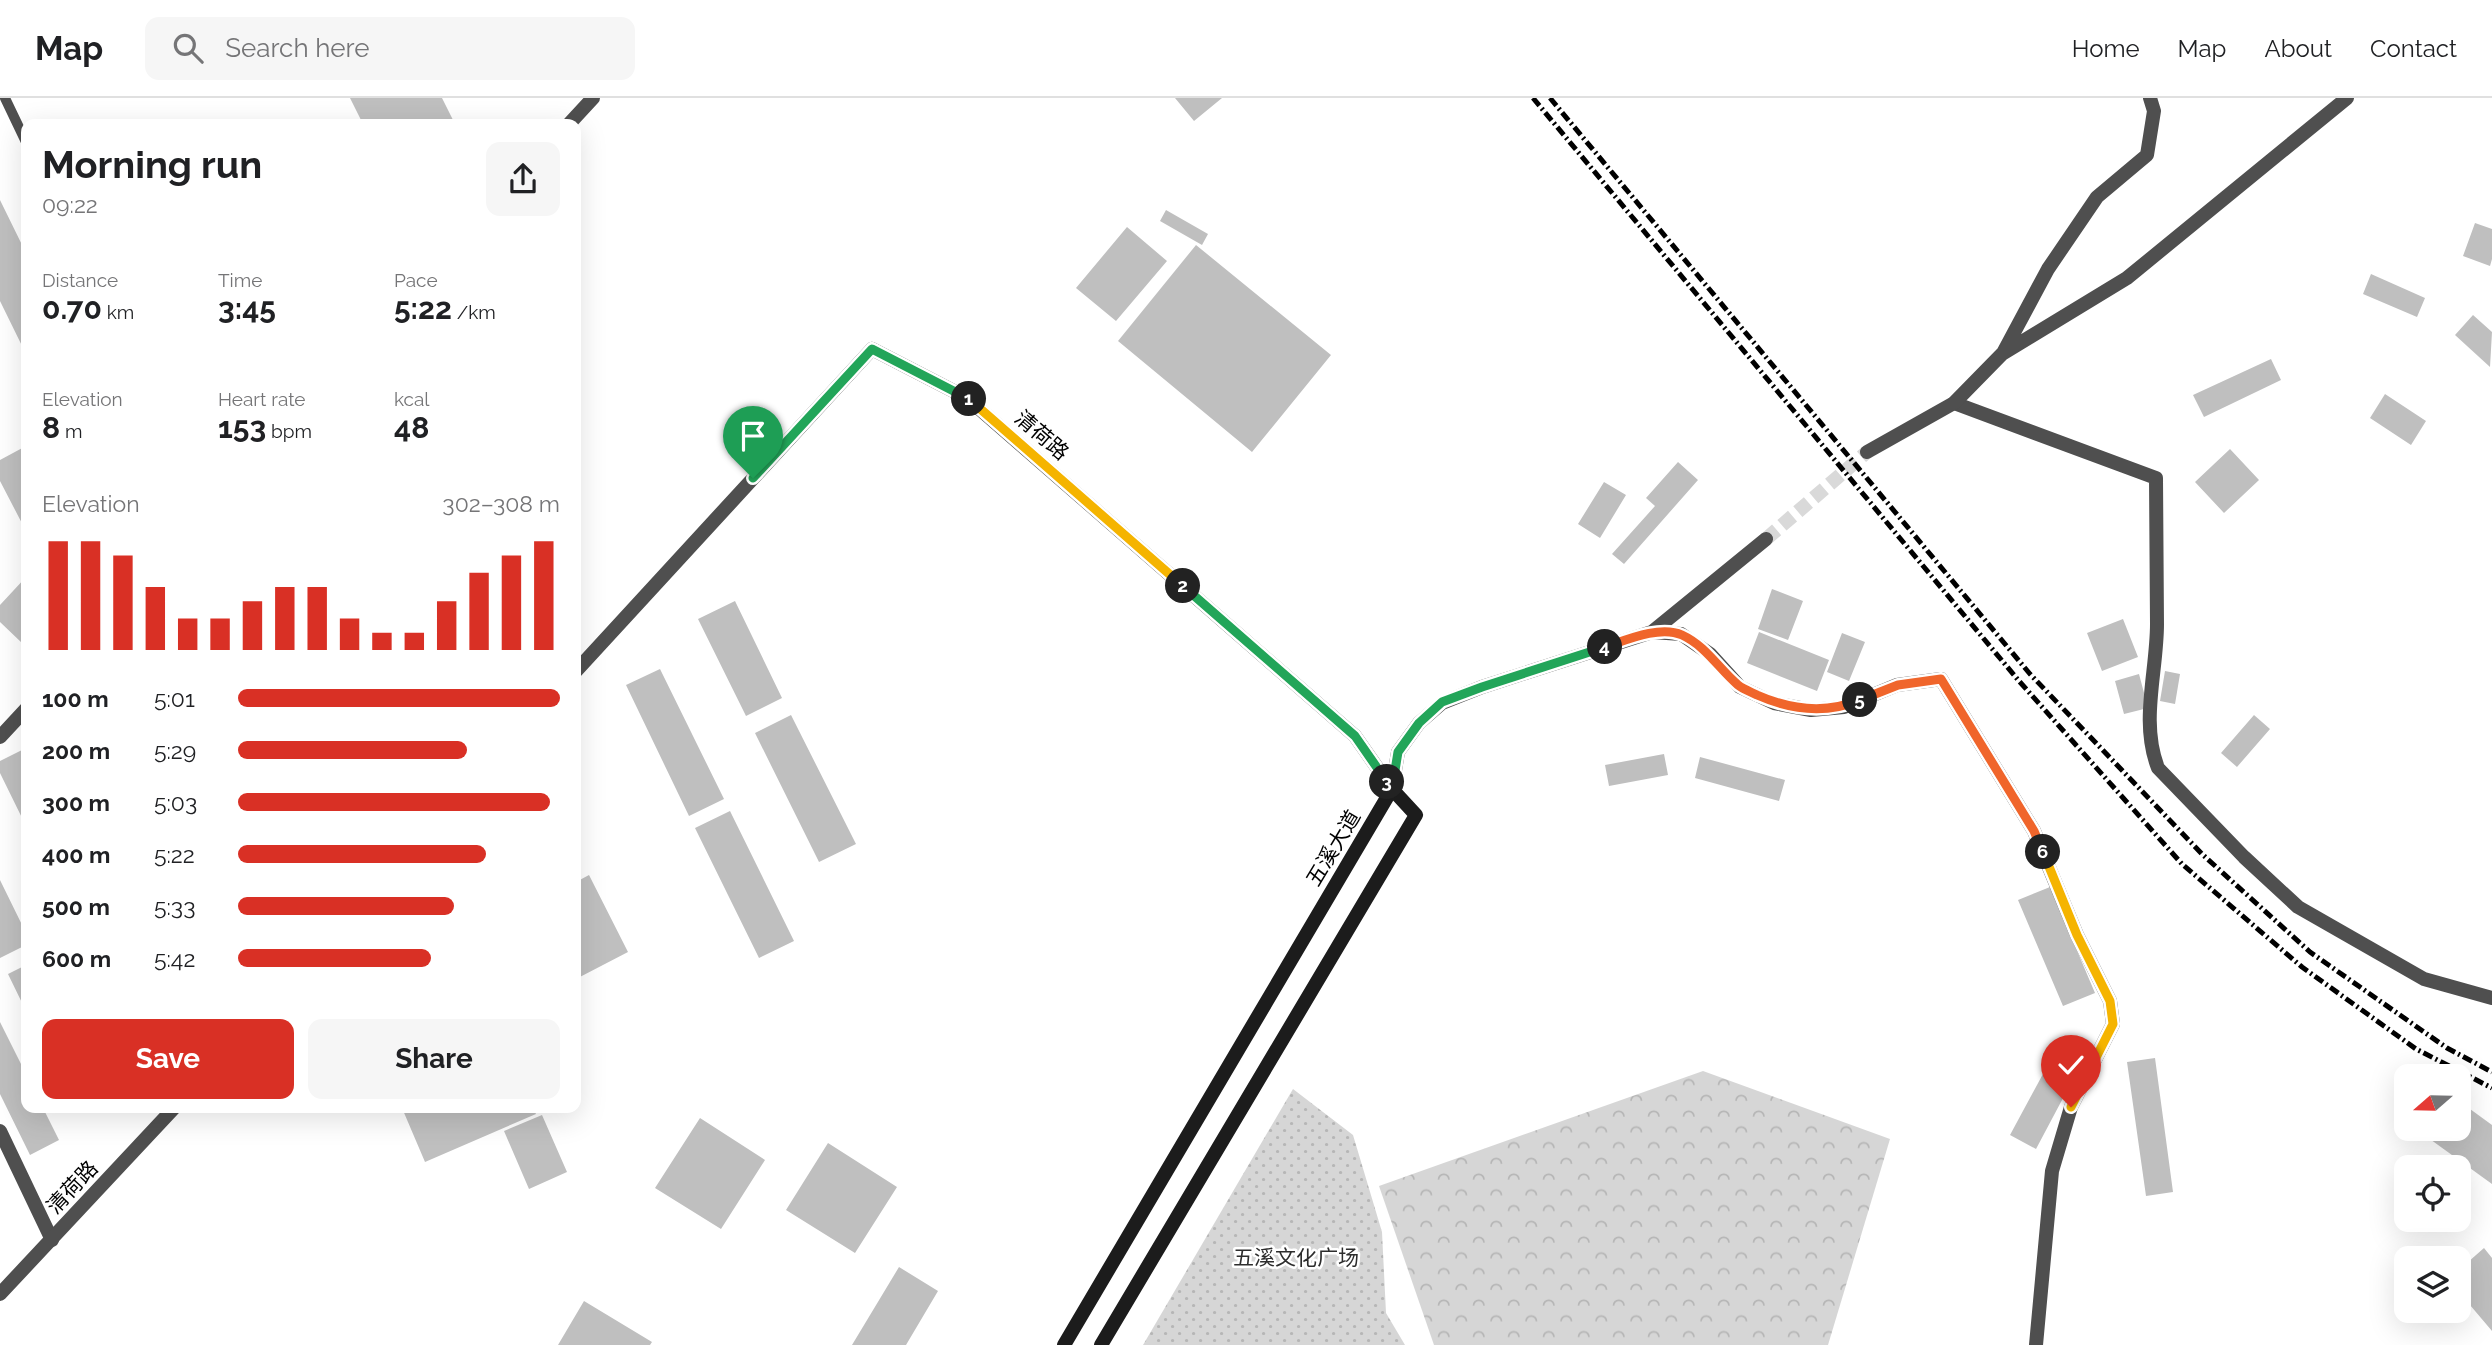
<!DOCTYPE html>
<html lang="en">
<head>
<meta charset="utf-8">
<style>
	:root { --surface:#fff; --page:#f6f6f6; --text:#202124; --muted:#757577; --line:#e0e0e0; --accent:#d93025 }
	body { margin:0; font-family:Raleway,"Noto Sans SC",sans-serif; background:var(--page); color:var(--text); height:100vh; display:flex; flex-direction:column; font-size:26px; white-space:nowrap }
	* { box-sizing:border-box; margin:0 }
	p { font-size:23px; color:var(--muted) }
	.icon { flex:none; width:38px; height:38px; fill:none; stroke:currentColor; stroke-width:2; stroke-linecap:round; stroke-linejoin:round }
	.map { position:relative; flex:1; overflow:hidden }
	.details { position:absolute; left:21px; top:21px; width:560px; height:994px; display:flex; flex-direction:column; background:var(--surface); border-radius:14px; box-shadow:0 7px 28px #0002 }
	.details>* { flex:none }
	.needle { width:46px; rotate:250deg }
	.buttons { position:absolute; left:2394px; top:966px; display:grid; gap:14px }
	.buttons a { display:grid; place-items:center; width:77px; height:77px; border-radius:14px; background:var(--surface); box-shadow:0 7px 28px #0002; font-size:35px }
	.pin { position:absolute; display:grid; place-items:center; width:60px; height:60px; color:#fff; margin:-72px -30px; border-radius:50% 50% 50% 0; rotate:-45deg; box-shadow:0 0 7px #0007 }
	.pin .icon { rotate:45deg }
	.km { position:absolute; width:35px; height:35px; margin:-18px; border-radius:50%; background:#222; color:#fff; font-size:19px; line-height:35px; text-align:center }
	.round { display:grid; place-items:center; flex:none; width:74px; height:74px; border-radius:14px; background:var(--page) }
	.headline { display:flex; align-items:center; justify-content:space-between; height:119px; padding:0 21px }
	h1 { font-size:38px; font-weight:700; line-height:52px }
	.figures { display:grid; grid-template-columns:repeat(3,1fr); gap:10px; height:119px; padding:7px 21px }
	.figures div { display:grid; align-content:center }
	.figures b { font-size:30px; font-weight:700 }
	.figures small { font-size:19px; font-weight:400 }
	.figures p { font-size:19px }
	.chart { height:196px; padding:14px 21px }
	.chart p { display:flex; justify-content:space-between }
	.chart svg { width:100%; height:126px; margin-top:7px; stroke:var(--accent); stroke-width:6 }
	.action { display:flex; gap:14px; margin-top:auto; padding:14px 21px }
	.action a { flex:1; height:80px; border-radius:14px; background:var(--accent); color:#fff; font-size:28px; font-weight:700; line-height:80px; text-align:center }
	.action a+a { background:var(--page); color:var(--text) }
	ul { padding:0 21px; list-style:none; font-size:23px }
	li { display:grid; grid-template-columns:112px 84px 1fr; align-items:center; height:52px }
	li i { height:18px; border-radius:9px; background:var(--accent) }
	header { display:flex; align-items:center; gap:42px; box-sizing:border-box; height:98px; padding:0 35px; background:var(--surface); border-bottom:2px solid var(--line) }
	header strong { font-size:33px }
	nav { display:flex; gap:38px; margin-inline-start:auto; font-size:24px }
	.search { width:490px; height:63px; background:var(--page); display:flex; align-items:center; gap:18px; box-sizing:border-box; padding:0 24px; border-radius:14px; color:var(--muted); font-size:26px }
	.map>svg:first-child { display:block }
	.grass { fill:url(#grass-dots) }
	.forest { fill:url(#forest-crowns) }
	.building { fill:#bfbfbf }
	.lines { fill:none; stroke-linecap:round; stroke-linejoin:round }
	.tertiary-tunnel { stroke:#d9d9d9; stroke-width:14; stroke-dasharray:14 7; stroke-linecap:butt }
	.service { stroke:#4f4f4f; stroke-width:10 }
	.minor { stroke:#4f4f4f; stroke-width:14 }
	.tertiary { stroke:#4f4f4f; stroke-width:14 }
	.secondary { stroke:#1c1c1c; stroke-width:14 }
	.rail { stroke:#000; stroke-width:5; stroke-dasharray:10 3.5 2 3.5; stroke-linecap:butt }
	.split-1-casing { stroke:#fff; stroke-width:14 }
	.split-2-casing { stroke:#fff; stroke-width:14 }
	.split-3-casing { stroke:#fff; stroke-width:14 }
	.split-4-casing { stroke:#fff; stroke-width:14 }
	.split-5-casing { stroke:#fff; stroke-width:14 }
	.split-6-casing { stroke:#fff; stroke-width:14 }
	.split-7-casing { stroke:#fff; stroke-width:14 }
	.split-1 { stroke:#22a559; stroke-width:9 }
	.split-2 { stroke:#f5b400; stroke-width:9 }
	.split-3 { stroke:#22a559; stroke-width:9 }
	.split-4 { stroke:#22a559; stroke-width:9 }
	.split-5 { stroke:#f0652b; stroke-width:9 }
	.split-6 { stroke:#f0652b; stroke-width:9 }
	.split-7 { stroke:#f5b400; stroke-width:9 }
	.labels { text-anchor:middle; dominant-baseline:central; stroke-width:5; stroke-linejoin:round; paint-order:stroke }
	.street-label { font-size:21px; fill:#000; stroke:#fff }
	.park-label { font-size:21px; fill:#2d2d2d; stroke:#fff }
</style>
</head>
<body>
<header>
<strong>Map</strong>
<div class="search"><svg class="icon" aria-label="search" viewBox="0 0 24 24"><circle cx="10" cy="10" r="6"/><path d="M15 15l6 6"/></svg>Search here</div>
<nav><a>Home</a><a>Map</a><a>About</a><a>Contact</a></nav>
</header>
<div class="map">
<svg width="2492" height="1247" viewBox="0 0 2492 1247">
	<defs>
		<pattern id="grass-dots" width="8" height="8" patternUnits="userSpaceOnUse" patternTransform="scale(1.75)"><rect width="8" height="8" fill="#d6d6d6"/><path d="M2 2h.1M6 6h.1" fill="none" stroke="#b6b6b6" stroke-width="1.8" stroke-linecap="round"/></pattern>
		<pattern id="forest-crowns" width="20" height="18" patternUnits="userSpaceOnUse" patternTransform="scale(1.75)"><rect width="20" height="18" fill="#d6d6d6"/><path d="M2 6a3 3 0 1 1 6 0M12 15a3 3 0 1 1 6 0" fill="none" stroke="#b6b6b6"/></pattern>
	</defs>
	<rect width="100%" height="100%" fill="#fff"/>
	<path class="grass" d="M1293,991L1353,1037L1382,1134L1386,1215L1405,1247H1143Z"/>
	<path class="forest" d="M1703,973L1890,1041L1828,1247H1434L1379,1088Z"/>
	<path class="building" d="M350,0H442L455,26H363Z
		M1175,0H1222L1194,23Z
		M0,102L26,155V256L0,203Z
		M1166,112L1208,136L1202,147L1160,123Z
		M2475,125L2492,131V161L2490,168L2463,158Z
		M1127,129L1167,163L1116,223L1076,190Z
		M1196,147L1331,257L1252,354L1118,243Z
		M2371,176L2425,200L2417,219L2363,196Z
		M2473,217L2492,234L2490,269L2455,237Z
		M2271,261L2281,282L2204,319L2193,297Z
		M2385,296L2426,323L2411,347L2370,320Z
		M26,348V433L0,383V362Z
		M2230,351L2259,382L2224,415L2195,384Z
		M1678,364L1698,382L1624,466L1612,456L1655,408L1646,400Z
		M1604,384L1626,397L1600,440L1578,426Z
		M26,479V541L22,545L0,524V507Z
		M1772,491L1803,503L1788,542L1758,531Z
		M735,503L782,600L746,618L698,521Z
		M2123,521L2138,559L2102,573L2087,535Z
		M1759,534L1829,562L1817,593L1747,565Z
		M1842,535L1865,544L1849,583L1827,574Z
		M660,571L724,701L689,718L626,587Z
		M2165,573L2180,576L2175,606L2160,603Z
		M2139,576L2148,610L2124,616L2115,583Z
		M791,617L856,746L819,764L755,635Z
		M2254,617L2270,631L2237,669L2221,655Z
		M26,650V728L0,675V663Z
		M1664,656L1668,677L1609,688L1605,667Z
		M1700,659L1785,682L1779,703L1695,680Z
		M730,713L794,843L759,860L695,730Z
		M589,777L628,854L576,881V784Z
		M0,782L26,835V847L0,860Z
		M2050,789L2095,895L2063,908L2018,802Z
		M26,867V913L8,876Z
		M0,924L26,976V1010H43L59,1042L30,1057L0,996Z
		M2063,939L2088,953L2036,1051L2010,1037Z
		M2155,960L2173,1094L2146,1098L2127,964Z
		M2459,1003L2492,1027V1086L2416,1031H2459Z
		M402,1010H533L536,1016L425,1064Z
		M542,1017L567,1074L529,1091L504,1033Z
		M700,1020L765,1062L721,1131L655,1090Z
		M828,1045L897,1089L855,1155L786,1112Z
		M2484,1150L2492,1160V1233L2459,1194V1172Z
		M899,1169L938,1193L906,1247H852Z
		M584,1203L652,1244L650,1247H558Z"/>
	<g class="lines">
		<path class="tertiary-tunnel" d="M1766,441L1867,354"/>
		<path class="service" d="M5,0L26,44"/>
		<path class="minor" d="M569,26L593,0
			M1954,305L2156,380C2156,428 2157,477 2157,526C2157,574 2140,624 2158,670L2244,759L2298,809L2424,881L2492,900
			M1652,534L1681,536L1710,556L1740,589L1774,605L1811,612L1844,609L1897,587L1941,581L2034,733L2077,837L2110,903L2113,926L2071,1009L2052,1073L2036,1247
			M0,639L26,611
			M0,1033L52,1142"/>
		<path class="tertiary" d="M2003,255L2048,171L2097,99L2147,57L2154,13L2150,0
			M1867,354L1954,305L2002,256L2127,180L2347,0
			M576,573L872,251L967,300L1355,638L1392,691
			M1392,691L1398,654L1419,625L1442,605L1482,589L1652,534L1766,441
			M0,1196L174,1010"/>
		<path class="secondary" d="M1064,1247L1392,691L1416,717L1101,1247"/>
		<path class="rail" d="M1533,0L2019,583L2182,766L2302,869L2416,951L2492,990
			M1550,0L2030,576L2202,756L2310,854L2447,950L2492,974"/>
	</g>
	<g class="lines">
		<defs>
			<path id="split-1" d="M753,380L872,251L969,301"/>
			<path id="split-2" d="M969,301L1183,488"/>
			<path id="split-3" d="M1183,488L1355,638L1387,684"/>
			<path id="split-4" d="M1387,684L1392,691L1398,654L1419,625L1442,604L1482,589L1605,549"/>
			<path id="split-5" d="M1605,549C1626,542 1660,527 1682,537C1706,548 1719,571 1738,587C1743,591 1751,594 1757,597C1791,612 1826,616 1860,602"/>
			<path id="split-6" d="M1860,602L1898,587L1941,581L2034,733L2043,754"/>
			<path id="split-7" d="M2043,754L2077,837L2110,903L2113,926L2071,1009"/>
		</defs>
		<use href="#split-1" class="split-1-casing"/>
		<use href="#split-2" class="split-2-casing"/>
		<use href="#split-3" class="split-3-casing"/>
		<use href="#split-4" class="split-4-casing"/>
		<use href="#split-5" class="split-5-casing"/>
		<use href="#split-6" class="split-6-casing"/>
		<use href="#split-7" class="split-7-casing"/>
		<use href="#split-1" class="split-1"/>
		<use href="#split-2" class="split-2"/>
		<use href="#split-3" class="split-3"/>
		<use href="#split-4" class="split-4"/>
		<use href="#split-5" class="split-5"/>
		<use href="#split-6" class="split-6"/>
		<use href="#split-7" class="split-7"/>
	</g>
	<g class="labels">
		<g class="street-label">
			<text transform="translate(1042 337) rotate(41)">清荷路</text>
			<text transform="translate(1333 750) rotate(-59)">五溪大道</text>
			<text transform="translate(72 1089) rotate(-47)">清荷路</text>
		</g>
		<g class="park-label">
			<text x="1296" y="1159">五溪文化广场</text>
		</g>
	</g>
</svg>
<div class="buttons">
<a><svg class="needle" viewBox="-14 -14 28 28"><path d="M0-13l5 13h-10z" fill="#e53935"/><path d="M0 13l5-13h-10z" fill="#757577"/></svg></a>
<a><svg class="icon" aria-label="locate" viewBox="0 0 24 24"><circle cx="12" cy="12" r="6"/><path d="M12 2v4M12 18v4M2 12h4M18 12h4"/></svg></a>
<a><svg class="icon" aria-label="layers" viewBox="0 0 24 24"><path d="M12 4l9 5-9 5-9-5zM3 14l9 5 9-5"/></svg></a>
</div>
<div class="pin" style="left:753px;top:380px;background:#1e9e55"><svg class="icon" aria-label="arrive" viewBox="0 0 24 24"><path d="M6 21V4h12l-3 4 3 4H6"/></svg></div>
<div class="pin" style="left:2071px;top:1009px;background:#d93025"><svg class="icon" aria-label="check" viewBox="0 0 24 24"><path d="M5 12l5 5 9-10"/></svg></div>
<b class="km" style="left:969px;top:301px">1</b>
<b class="km" style="left:1183px;top:488px">2</b>
<b class="km" style="left:1387px;top:684px">3</b>
<b class="km" style="left:1605px;top:549px">4</b>
<b class="km" style="left:1860px;top:602px">5</b>
<b class="km" style="left:2043px;top:754px">6</b>
<section class="details">
<div class="headline"><div><h1>Morning run</h1><p>09:22</p></div><a class="round"><svg class="icon" aria-label="share" viewBox="0 0 24 24"><path d="M12 15V3M7 8l5-5 5 5M5 13v7h14v-7"/></svg></a></div>
<div class="figures">
<div><p>Distance</p><b>0.70<small> km</small></b></div>
<div><p>Time</p><b>3:45</b></div>
<div><p>Pace</p><b>5:22<small> /km</small></b></div>
</div>
<div class="figures">
<div><p>Elevation</p><b>8<small> m</small></b></div>
<div><p>Heart rate</p><b>153<small> bpm</small></b></div>
<div><p>kcal</p><b>48</b></div>
</div>
<div class="chart"><p><span>Elevation</span>302–308 m</p>
<svg viewBox="0 0 160 44" preserveAspectRatio="none"><path d="M5 44V6M15 44V6M25 44V11M35 44V22M45 44V33M55 44V33M65 44V27M75 44V22M85 44V22M95 44V33M105 44V38M115 44V38M125 44V27M135 44V17M145 44V11M155 44V6"/></svg>
</div>
<ul>
<li><b>100 m</b>5:01<i style="width:100%"></i></li>
<li><b>200 m</b>5:29<i style="width:71%"></i></li>
<li><b>300 m</b>5:03<i style="width:97%"></i></li>
<li><b>400 m</b>5:22<i style="width:77%"></i></li>
<li><b>500 m</b>5:33<i style="width:67%"></i></li>
<li><b>600 m</b>5:42<i style="width:60%"></i></li>
</ul>
<div class="action"><a>Save</a><a>Share</a></div>
</section>
</div>
</body>
</html>
